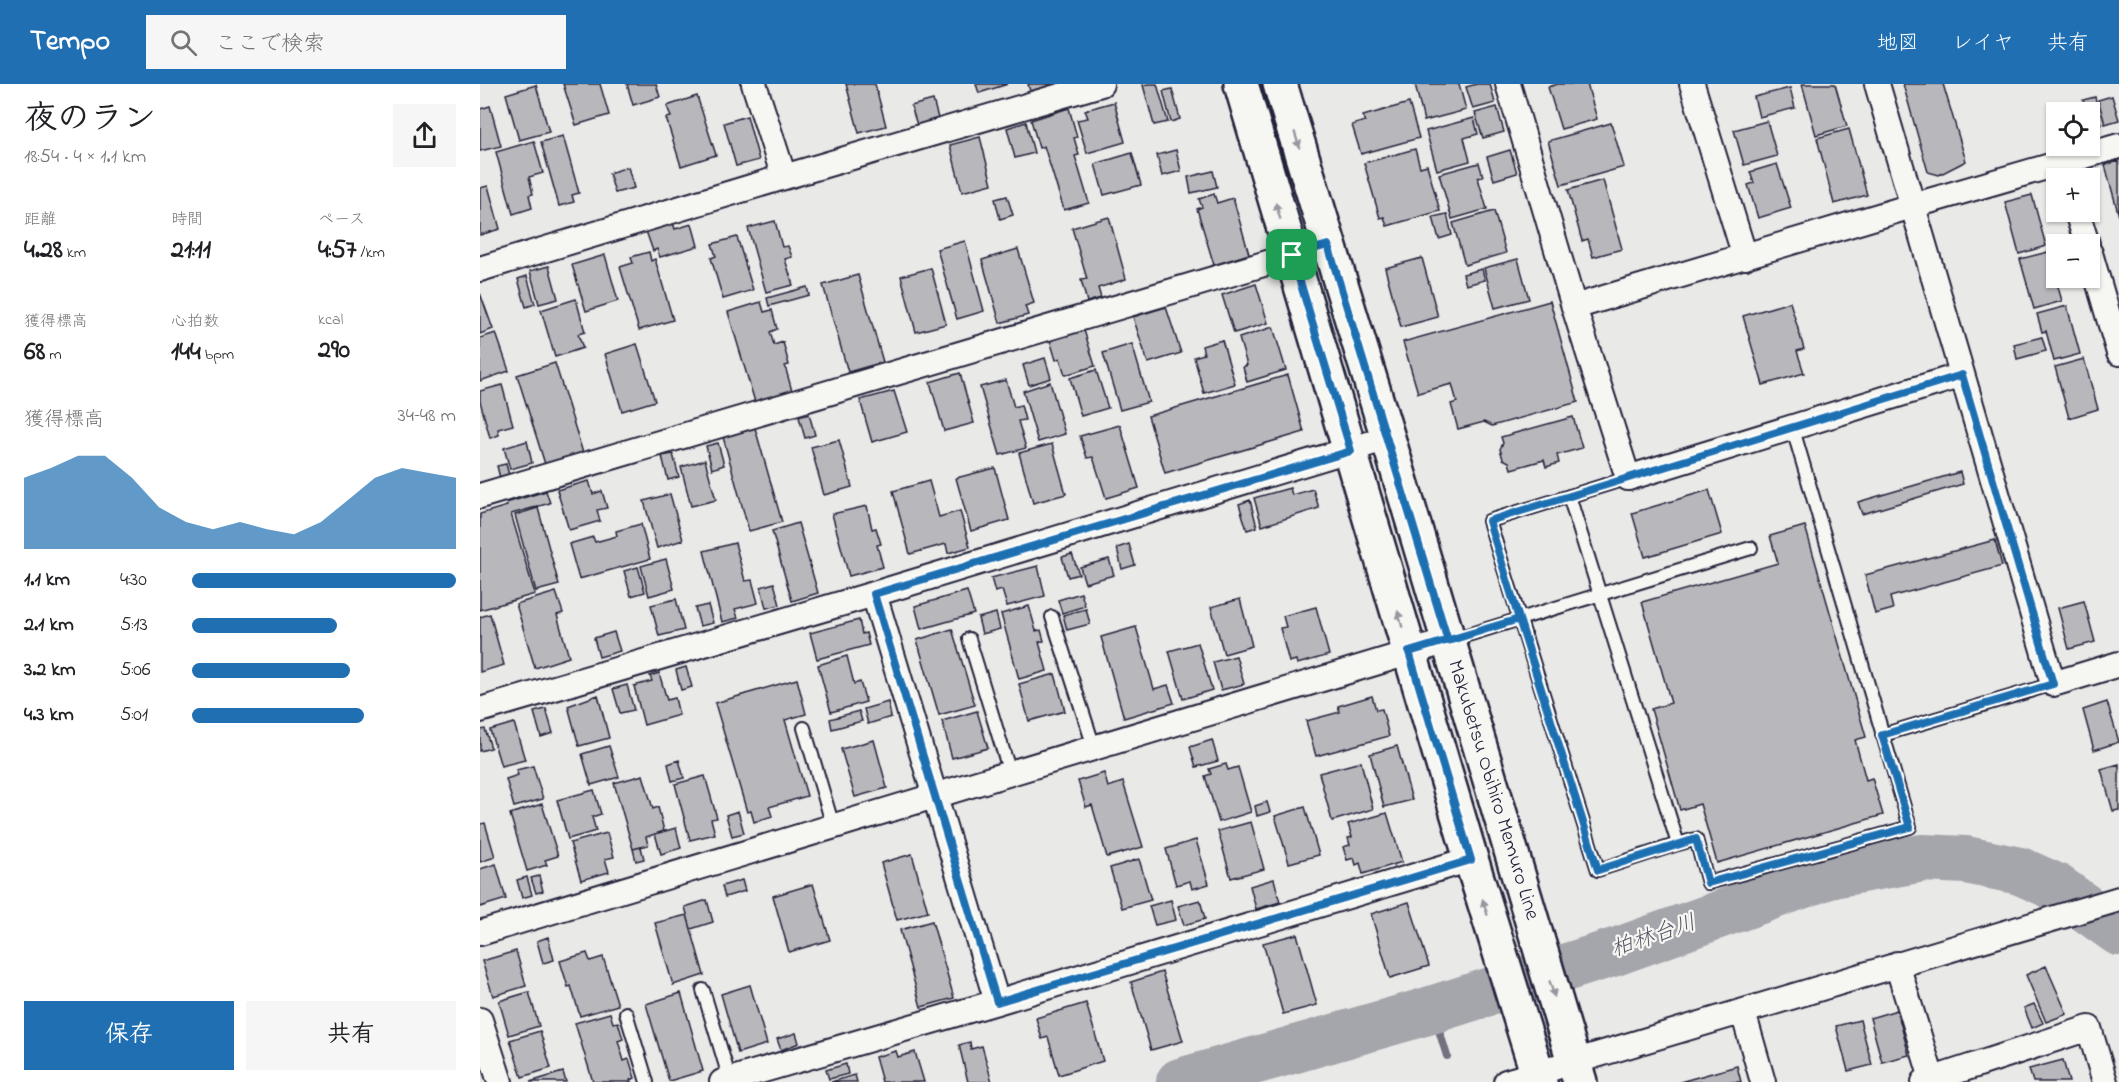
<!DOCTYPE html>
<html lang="ja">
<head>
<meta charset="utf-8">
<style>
	:root { --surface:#fff; --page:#f6f6f6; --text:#202124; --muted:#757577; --accent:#1f6fb2 }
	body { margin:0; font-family:"Indie Flower","Klee One",sans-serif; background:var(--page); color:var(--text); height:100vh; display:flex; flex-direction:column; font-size:22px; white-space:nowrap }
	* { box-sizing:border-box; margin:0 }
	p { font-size:20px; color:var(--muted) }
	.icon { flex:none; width:33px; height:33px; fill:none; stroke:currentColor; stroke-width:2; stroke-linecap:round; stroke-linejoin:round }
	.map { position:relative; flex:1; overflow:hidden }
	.panel { display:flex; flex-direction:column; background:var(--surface); width:480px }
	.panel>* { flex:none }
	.buttons { position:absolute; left:1566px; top:18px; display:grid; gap:12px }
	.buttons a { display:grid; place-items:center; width:54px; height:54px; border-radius:0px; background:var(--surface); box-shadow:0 2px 4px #0004; font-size:30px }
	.pin { position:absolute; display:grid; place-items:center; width:51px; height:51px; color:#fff; margin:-26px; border-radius:12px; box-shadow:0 3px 9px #0006 }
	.round { display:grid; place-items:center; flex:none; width:63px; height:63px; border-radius:0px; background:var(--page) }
	.head { display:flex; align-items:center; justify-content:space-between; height:102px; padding:0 24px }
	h1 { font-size:33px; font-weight:700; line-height:45px }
	.stats { display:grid; grid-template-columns:repeat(3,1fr); gap:9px; height:102px; padding:6px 24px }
	.stats div { display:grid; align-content:center }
	.stats b { font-size:26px; font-weight:700 }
	.stats small { font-size:16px; font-weight:400 }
	.stats p { font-size:16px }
	.chart { height:168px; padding:12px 24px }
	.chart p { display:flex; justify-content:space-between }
	.chart svg { width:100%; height:108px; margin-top:6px; fill:var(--accent); opacity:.7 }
	.cta { display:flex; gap:12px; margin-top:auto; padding:12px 24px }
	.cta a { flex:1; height:69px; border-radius:0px; background:var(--accent); color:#fff; font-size:24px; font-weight:700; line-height:69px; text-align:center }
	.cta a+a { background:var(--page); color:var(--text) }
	ul { padding:0 24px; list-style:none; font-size:20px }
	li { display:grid; grid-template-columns:96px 72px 1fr; align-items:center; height:45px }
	li i { height:15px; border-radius:8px; background:var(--accent) }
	header { display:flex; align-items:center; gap:36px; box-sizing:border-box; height:84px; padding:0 30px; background:var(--accent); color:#fff }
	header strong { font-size:28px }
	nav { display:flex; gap:33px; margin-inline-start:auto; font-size:21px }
	.search { width:420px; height:54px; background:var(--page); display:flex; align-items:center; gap:15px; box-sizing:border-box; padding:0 21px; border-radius:0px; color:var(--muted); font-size:22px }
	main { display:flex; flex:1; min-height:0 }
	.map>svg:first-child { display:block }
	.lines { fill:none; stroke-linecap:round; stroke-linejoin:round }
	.stream { stroke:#71717f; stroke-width:8 }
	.river { stroke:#a5a5ac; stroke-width:48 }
	.building { fill:#b8b8bc; stroke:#22223b; stroke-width:1.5 }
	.lane-casing { stroke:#22223b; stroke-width:16 }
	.street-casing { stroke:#22223b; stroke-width:28 }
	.primary-casing { stroke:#22223b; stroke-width:38 }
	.lane { stroke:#f6f6f2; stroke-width:12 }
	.street { stroke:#f6f6f2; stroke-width:24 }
	.primary { stroke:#f6f6f2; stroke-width:33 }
	.oneway { fill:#9797a0 }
	.route-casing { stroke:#fff; stroke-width:12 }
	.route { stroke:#1f6fb2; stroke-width:8 }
	.labels { text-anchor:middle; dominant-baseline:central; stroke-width:4.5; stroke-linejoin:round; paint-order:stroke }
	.street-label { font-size:21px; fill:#22223b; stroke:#f6f6f2 }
	.water-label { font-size:22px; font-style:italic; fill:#565668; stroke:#f6f6f2 }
</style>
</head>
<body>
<header>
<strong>Tempo</strong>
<div class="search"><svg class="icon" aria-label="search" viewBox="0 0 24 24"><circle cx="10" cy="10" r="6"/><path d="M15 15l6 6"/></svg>ここで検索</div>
<nav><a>地図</a><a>レイヤ</a><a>共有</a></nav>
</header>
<main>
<section class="panel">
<div class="head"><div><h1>夜のラン</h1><p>18:54 · 4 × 1.1 km</p></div><a class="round"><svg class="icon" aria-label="share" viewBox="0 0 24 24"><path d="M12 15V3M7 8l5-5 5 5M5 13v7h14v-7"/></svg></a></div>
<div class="stats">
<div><p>距離</p><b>4.28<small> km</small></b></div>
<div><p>時間</p><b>21:11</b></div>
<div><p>ペース</p><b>4:57<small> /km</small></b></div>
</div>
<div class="stats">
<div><p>獲得標高</p><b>68<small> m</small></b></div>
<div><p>心拍数</p><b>144<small> bpm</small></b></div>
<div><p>kcal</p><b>290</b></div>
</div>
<div class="chart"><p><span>獲得標高</span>34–48 m</p>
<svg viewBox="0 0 160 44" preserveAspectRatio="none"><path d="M0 44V15L10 11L20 6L30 6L40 15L50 27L60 33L70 36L80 33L90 36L100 38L110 33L120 24L130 15L140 11L150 13L160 15V44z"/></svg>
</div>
<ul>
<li><b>1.1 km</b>4:30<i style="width:100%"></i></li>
<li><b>2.1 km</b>5:13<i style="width:55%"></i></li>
<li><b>3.2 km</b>5:06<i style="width:60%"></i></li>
<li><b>4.3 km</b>5:01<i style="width:65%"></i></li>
</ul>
<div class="cta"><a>保存</a><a>共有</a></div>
</section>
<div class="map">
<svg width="1639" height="998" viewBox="0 0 1639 998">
	<rect width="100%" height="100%" fill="#e9e9e7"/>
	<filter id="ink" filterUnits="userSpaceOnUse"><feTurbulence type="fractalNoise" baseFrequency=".0167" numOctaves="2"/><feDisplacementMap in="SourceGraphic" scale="12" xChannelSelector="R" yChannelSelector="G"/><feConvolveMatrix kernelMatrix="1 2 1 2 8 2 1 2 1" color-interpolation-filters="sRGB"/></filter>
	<g filter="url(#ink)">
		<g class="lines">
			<path class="stream" d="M948,927L958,943L967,972"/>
			<path class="river" d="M700,998L948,927L1138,867L1352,790L1443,774L1486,776L1540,787L1576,803L1639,848"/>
		</g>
		<path class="building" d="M83,0H120L129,31L96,41Z
			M147,0H176L180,13L153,21Z
			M366,0H395L406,42L379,49Z
			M496,0H528L499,9Z
			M548,0H576L550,7Z
			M668,0H677L688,38L674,41L663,1Z
			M935,0H979L986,26L944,37Z
			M997,0H1010L1015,19L993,25L986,3Z
			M1078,0H1107L1117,35L1081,45L1068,3Z
			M1322,0H1355L1367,42L1336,51Z
			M1423,0H1463L1486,77L1459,91L1448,88Z
			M56,1L69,48L39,56L26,10Z
			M1310,4L1315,24L1279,33L1274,13Z
			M692,5L700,35L691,38L683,7Z
			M217,12L236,71L201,82L186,34L191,33L187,22Z
			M1632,12L1639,36L1625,40L1618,16Z
			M1615,13L1621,41L1610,44V28H1606L1603,16Z
			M453,16L459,38L438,44L431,22Z
			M634,18L645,58L607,69L597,36L608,34L605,26Z
			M929,19L939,54L881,70L872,41L885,37L883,32Z
			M10,22L21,62L0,67V25Z
			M1017,23L1024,48L1003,54L995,29Z
			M589,24L597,53L594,54L599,71L595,72L609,119L584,126L564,62L559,64L551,36Z
			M267,32L279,76L256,82L244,39Z
			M994,34L998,50L984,54L990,77L957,86L946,47Z
			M1287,37L1297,72L1264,81L1254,46Z
			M546,38L554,69L535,74L527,44Z
			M1131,39L1144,83L1081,101L1068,57Z
			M1369,45L1387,111L1354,120L1337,54Z
			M83,52L99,109L92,111L94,118L79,122L61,58Z
			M500,53L512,100L482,108L470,61Z
			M54,57L63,89L49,93L53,110L49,111L52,124L33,130L16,68Z
			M935,65L940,83L947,81L960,127L907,142L904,133L900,134L884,79Z
			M696,66L701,87L682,92L677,71Z
			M1030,66L1037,89L1014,96L1007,73Z
			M652,69L661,101L624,111L615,80Z
			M1639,77V132L1625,81Z
			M999,79L1003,92L998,94L1007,125L972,135L959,90Z
			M1297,80L1311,124L1278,134L1268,101L1274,99L1270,88Z
			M148,83L154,104L135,109L129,89Z
			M733,87L737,103L711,109L708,93Z
			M1123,96L1142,165L1113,173L1108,155L1102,157L1088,106Z
			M8,102L20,145L0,151V104Z
			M734,110L737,119L753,114L769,170L734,181L717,125L722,123L719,115Z
			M1552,111L1566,162L1539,170L1525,118Z
			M527,112L533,131L520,135L515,115Z
			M1014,127L1026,169L985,181L973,139Z
			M967,130L972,151L959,155L953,133Z
			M629,133L646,195L618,204L621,214L607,218L601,196L607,195L592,144Z
			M295,137L302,163L308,162L312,173L305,175L313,201L286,208L268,144Z
			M193,139L195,145L212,140L218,162L180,173L177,165L173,167L166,147Z
			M257,153L273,206L243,215L231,174L236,172L232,160Z
			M485,157L504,227L477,235L457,165Z
			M538,165L554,219L545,222L548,231L520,239L502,176Z
			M169,168L171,177L175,175L193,236L159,246L140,183L153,179L151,173Z
			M1568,168L1582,217L1554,225L1540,175Z
			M125,171L138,217L106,227L92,181Z
			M942,174L958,233L921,243L905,184Z
			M1038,175L1049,215L1015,224L1004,184Z
			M69,182L78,215L59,220L50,187Z
			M451,184L466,240L436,248L421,192Z
			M1002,185L1005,196L986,201L983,190Z
			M378,191L403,278L368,288L343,201Z
			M47,192L55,220L46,223L38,195Z
			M776,200L788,239L754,249L742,211Z
			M327,203L329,211L289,222L287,214Z
			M0,209L13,245L0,250Z
			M96,215L105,248L98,250L103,264L75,273L61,226Z
			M1070,217L1098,318L1012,342L1004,338L978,345L971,320L977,318L972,300L938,309L923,258Z
			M281,218L284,228L292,226L297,245L290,248L294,261L303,258L309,281L305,282L312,307L275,318L248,228Z
			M1310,218L1324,265L1317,267L1324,289L1283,301L1263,232Z
			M1587,222L1600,270L1574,277L1566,247L1562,248L1557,230Z
			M686,223L701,269L668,279L653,233Z
			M793,243L806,286L767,298L763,283L767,281L759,254Z
			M604,246L615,282L585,291L580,274L576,276L570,256Z
			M16,249L29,287L0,297V254Z
			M1562,253L1566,267L1537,275L1534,260Z
			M742,256L755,300L724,309L714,273L724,270L722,262Z
			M157,260L175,317L142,327L125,270Z
			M652,260L669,318L640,326L623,269Z
			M565,274L571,294L549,301L543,281Z
			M1604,275L1618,325L1589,334L1575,283Z
			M75,279L103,369L65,380L37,291Z
			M616,286L628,324L601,332L590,294Z
			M480,289L494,339L464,347L450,298Z
			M808,291L824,348L685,389L668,332Z
			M526,296L534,323L541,321L545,336L538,337L546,364L520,371L500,303Z
			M570,298L585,350L558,358L543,307Z
			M22,301L33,341L18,345L19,351L10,354L0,317V307Z
			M414,307L427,348L392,358L380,316Z
			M329,330L335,351L325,354L319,333Z
			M1093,333L1102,364L1077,371L1079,379L1066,383L1064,376L1031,385L1029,378L1023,375L1020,365L1023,359L1021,353Z
			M640,341L659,404L626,414L613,373L607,374L600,352Z
			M275,344L302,438L269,447L243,353Z
			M359,356L372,403L344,411L331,363Z
			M47,357L52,379L30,385L24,364Z
			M238,359L244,381L232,385L226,362Z
			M572,360L586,410L553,419L539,369Z
			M193,370L199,393L188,396L182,372Z
			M225,376L236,416L211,422L201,383Z
			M26,380L29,391L20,394L17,382Z
			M515,384L529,436L491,447L476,394Z
			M1480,388L1483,400L1382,430L1378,418Z
			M109,397L113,410L122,407L127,424L117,426L120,437L89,446L77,406Z
			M449,397L459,433L480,427L490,463L468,469L466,460L430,470L413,407Z
			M810,404L812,411L833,405L839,424L782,442L774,414Z
			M1229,406L1242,450L1165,473L1152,429Z
			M66,407L70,419L31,430L55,510L0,526V430L27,422L26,419Z
			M190,410L203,456L177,464L164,417Z
			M770,416L777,443L767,446L759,420Z
			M387,422L392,445L396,444L401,460L397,461L403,483L369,492L352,430Z
			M58,424L79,501L56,507L35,431Z
			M318,439L338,509L312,517L292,447Z
			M161,440L170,475L99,495L89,460L113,453L115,458L137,452L136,447Z
			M1325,442L1386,653L1375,656L1386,696L1392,694L1403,731L1237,779L1220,720L1200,726L1171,625L1191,619L1162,518L1298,479L1290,452Z
			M1515,456L1522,482L1410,513L1413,525L1395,530L1385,491Z
			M255,459L265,497L272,496L278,519L255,525L258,534L242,538L224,467Z
			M649,460L655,481L642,485L637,464Z
			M592,470L599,490L588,493L582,473Z
			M186,475L194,505L169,512L161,482Z
			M629,475L634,491L605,499L600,483Z
			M558,482L565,512L527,522L522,506L515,508L511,494Z
			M158,483L165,508L151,512L144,487Z
			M294,499L300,521L286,524L281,503Z
			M487,507L494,530L441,545L435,522Z
			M76,508L83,529L77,531L89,573L55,584L36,520Z
			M601,509L605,522L582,529L578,516Z
			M196,515L204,546L179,552L171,521Z
			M760,515L772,562L744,570L731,523Z
			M1604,517L1615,558L1589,565L1578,524Z
			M228,521L233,539L220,542L215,524Z
			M549,522L556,547L561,546L564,557L559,558L567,587L539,595L521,530Z
			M836,523L849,571L817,580L816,576L809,578L800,544L806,543L803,532Z
			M606,525L610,540L587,546L583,531Z
			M516,529L520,545L502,550L498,534Z
			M10,530L24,581L0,588V533Z
			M379,536L382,550L386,549L389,561L337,575L330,549Z
			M656,543L674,605L688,601L694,619L644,634L621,553Z
			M472,545L495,621L459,631L437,556Z
			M134,548L140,567L119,573L114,554Z
			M718,559L732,606L703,615L689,567Z
			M367,572L374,600L380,598L386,618L351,628L338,581Z
			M756,572L764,600L741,606L733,578Z
			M206,583L212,603L201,606L196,586Z
			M179,589L187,616L195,614L199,631L164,641L154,602L172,597L170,592Z
			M575,590L585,627L549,637L539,600Z
			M317,595L326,630L305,636L327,712L289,723L292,732L274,738L271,727L267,728L235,619Z
			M147,601L154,626L140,629L133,605Z
			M118,611L129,654L99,662L88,622Z
			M892,612L896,626L902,625L909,652L836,672L826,637L860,628L858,622Z
			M408,618L411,633L388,640L384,625Z
			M1627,618L1639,658L1614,666L1603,626Z
			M66,625L73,649L61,653L54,628Z
			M379,627L382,637L352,645L350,635Z
			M497,627L508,664L472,674L462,637Z
			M34,639L45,676L21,682L10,646Z
			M5,645L11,664L0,667V646Z
			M394,656L407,704L375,713L361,665Z
			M732,656L738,677L716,683L710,663Z
			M129,662L139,693L111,701L102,670Z
			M917,662L932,716L904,723L890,670Z
			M199,676L204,694L192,697L188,680Z
			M881,678L893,725L852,737L839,689Z
			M746,680L748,686L758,683L771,728L739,738L725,692L731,690L729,685Z
			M1639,680V726L1633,727L1621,685Z
			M53,682L63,715L34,723L26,695L38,691L36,686Z
			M624,689L628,703L643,698L663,763L627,773L612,721L606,723L598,697Z
			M163,691L173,725L178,723L184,747L166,753L168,761L153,765L134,699Z
			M225,692L237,734L231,735L235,750L210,756L195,700Z
			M114,706L121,730L112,733L116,747L88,755L77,716Z
			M787,718L790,728L777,732L775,722Z
			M62,720L78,772L65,776L67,781L47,787L30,730Z
			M825,723L839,771L809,779L795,732Z
			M258,727L264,749L252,752L246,731Z
			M907,729L922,778L883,790L880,779L876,781L874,774L867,776L863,763L870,761L868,754L872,753L868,740Z
			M771,738L784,785L751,794L738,747Z
			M5,739L15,773L0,778V740Z
			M196,744L201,764L181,770L175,750Z
			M127,749L134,773L125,775L129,788L101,796L90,759Z
			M716,756L729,800L712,805L710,797L696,801L686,765Z
			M161,763L164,775L156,777L153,765Z
			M432,770L448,828L417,836L401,779Z
			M659,775L671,816L642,824L630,784Z
			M16,780L26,815L0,823V785Z
			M59,792L63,807L56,809L51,794Z
			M47,793L52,811L42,814L37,796Z
			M794,795L800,818L776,825L770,802Z
			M262,796L265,807L245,813L242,802Z
			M333,800L350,856L309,868L293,812Z
			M227,816L233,838L211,845L205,823Z
			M691,816L696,836L675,841L669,822Z
			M720,816L725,835L704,841L698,822Z
			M929,818L949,882L910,894L891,830Z
			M207,831L224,891L193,901L175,839Z
			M452,837L474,914L441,923L420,846Z
			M817,850L837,921L803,930L783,859Z
			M68,853L74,876L63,879L57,857Z
			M36,867L46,902L13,912L2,877Z
			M107,869L110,877L123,873L138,921L100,932L91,902L88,903L80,877Z
			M1566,882L1587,930L1566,938L1546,891Z
			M682,888L703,957L671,966L651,898Z
			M270,901L287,960L258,969L241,910Z
			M49,908L59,942L29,951L19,917Z
			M201,909L223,987L189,997L166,920Z
			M606,919L623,977L579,991L568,953L562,955L556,934Z
			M1554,920L1563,939L1552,944L1544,924Z
			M1417,926L1429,971L1402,978L1390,934Z
			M130,929L133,939L138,938L143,955L138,957L144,977L149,975L155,994L150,996L151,998H113L95,939Z
			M1380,936L1392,981L1368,987L1356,942Z
			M60,947L71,984L42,993L30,956Z
			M316,949L319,959L301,966L297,955Z
			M490,958L491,965L502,962L512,998H488L479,961Z
			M416,967L418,973L435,968L444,998H402L395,973Z
			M1583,976L1589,998H1553L1549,985Z
			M366,980L368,990L349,995L346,986Z
			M1257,982L1261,998H1200Z
			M83,988L86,998H50Z
			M375,991L377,998H351Z"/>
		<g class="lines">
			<defs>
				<path id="lane" d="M1089,412L1198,760L1118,786L1009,437L1148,394
					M572,533L614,663
					M489,555L530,689
					M968,557L1271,464
					M324,644L353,742
					M1402,651L1573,600
					M1198,760L1216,755L1228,799L1430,743L1312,342
					M223,906L250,996
					M146,929L167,998"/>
				<path id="street" d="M274,0L304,93
					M1028,0L1094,223L1148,394L1482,291
					M1212,0L1265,173
					M1397,0L1573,600L1639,580
					M1597,128L1607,160
					M1610,169L1639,269
					M0,185L304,93L621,0
					M1094,223L1432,122L1639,62
					M0,412L848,161
					M394,510L517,918
					M0,626L394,510L908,354
					M0,849L968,557
					M1417,880L1453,998
					M1263,928L1283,998
					M0,936L20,998
					M242,998L517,918L991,775
					M1026,998L1639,815
					M1444,998L1609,944L1625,998"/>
				<path id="primary" d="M761,0L991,775L1060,998
					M800,0L908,354L1100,998"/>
			</defs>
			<use href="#lane" class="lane-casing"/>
			<use href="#street" class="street-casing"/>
			<use href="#primary" class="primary-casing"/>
			<use href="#lane" class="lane"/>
			<use href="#street" class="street"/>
			<use href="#primary" class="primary"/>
		</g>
		<defs><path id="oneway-solid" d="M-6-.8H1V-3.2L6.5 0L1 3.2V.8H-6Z" transform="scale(1.5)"/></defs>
		<g class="oneway">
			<use href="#oneway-solid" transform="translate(817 56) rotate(73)"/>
			<use href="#oneway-solid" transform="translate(798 127) rotate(-106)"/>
			<use href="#oneway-solid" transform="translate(920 535) rotate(-106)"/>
			<use href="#oneway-solid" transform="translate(1005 823) rotate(-107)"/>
			<use href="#oneway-solid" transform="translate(1072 905) rotate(73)"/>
		</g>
	</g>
	<g class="lines" filter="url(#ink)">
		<defs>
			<path id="route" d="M812,171L871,367L394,510L517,918L991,776L929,568L1039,535L1009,437L1482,291L1573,600L1402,651L1430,743L1228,799L1216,755L1118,786L1039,535L968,557L848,161L812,171"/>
		</defs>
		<use href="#route" class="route-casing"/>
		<use href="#route" class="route"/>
	</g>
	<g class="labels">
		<g class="street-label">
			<text transform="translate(1013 706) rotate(73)">Makubetsu Obihiro Memuro Line</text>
		</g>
		<g class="water-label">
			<text transform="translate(1174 853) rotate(-19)">柏林台川</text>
		</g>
	</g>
</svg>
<div class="buttons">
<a><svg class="icon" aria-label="locate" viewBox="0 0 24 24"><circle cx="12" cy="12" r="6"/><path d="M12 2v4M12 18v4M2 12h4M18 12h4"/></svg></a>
<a>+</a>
<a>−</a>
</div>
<div class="pin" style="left:812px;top:171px;background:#1e9e55"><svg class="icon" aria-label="arrive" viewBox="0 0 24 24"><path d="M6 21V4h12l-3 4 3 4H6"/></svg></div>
</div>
</main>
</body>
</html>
